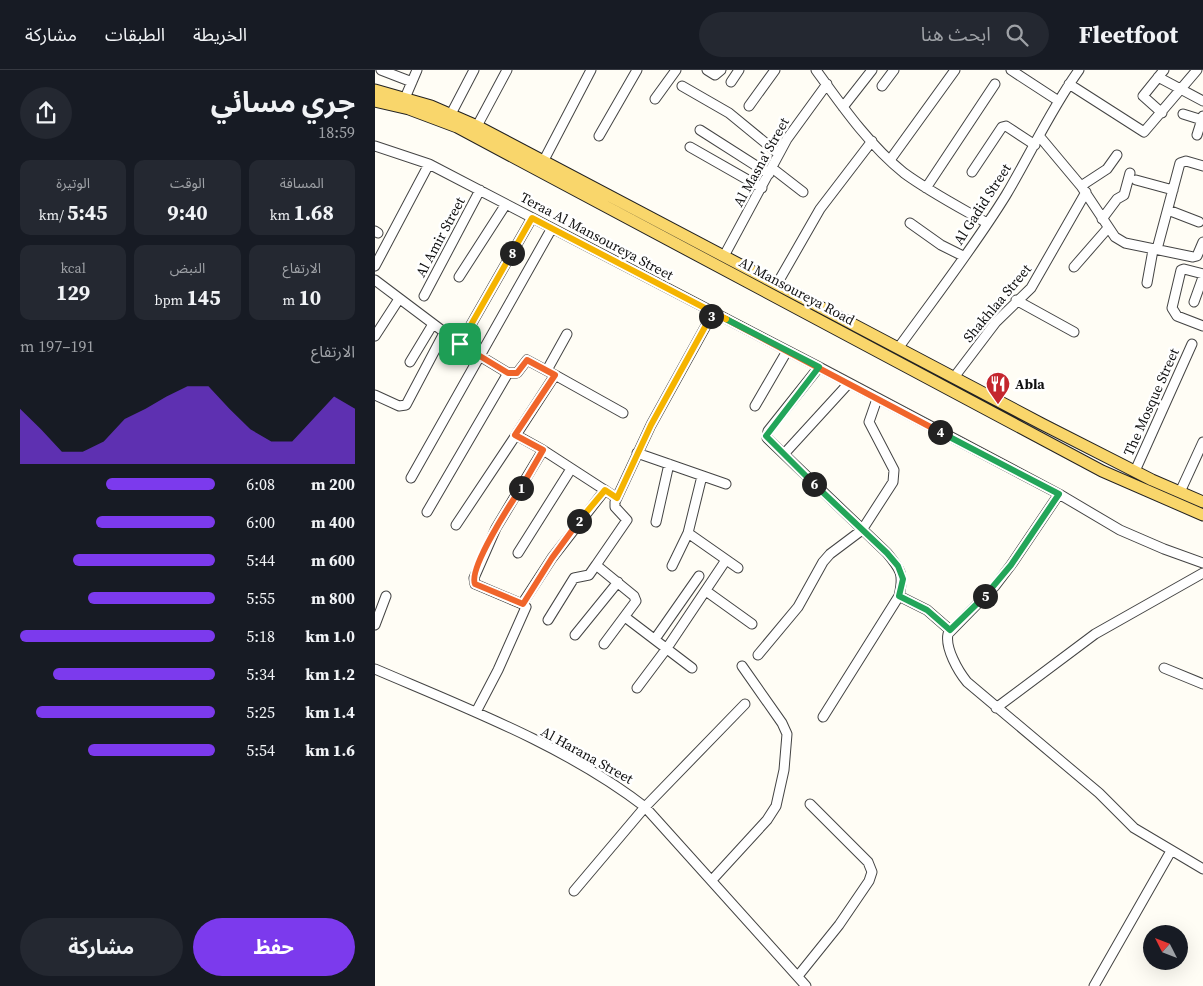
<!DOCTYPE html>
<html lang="ar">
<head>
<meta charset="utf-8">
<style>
	:root { --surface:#171b24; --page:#242831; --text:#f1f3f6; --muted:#9ea1a6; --line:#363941; --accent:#7c3aed }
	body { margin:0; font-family:"Source Serif 4","Noto Sans Arabic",serif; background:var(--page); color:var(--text); direction:rtl; height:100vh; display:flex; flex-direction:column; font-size:19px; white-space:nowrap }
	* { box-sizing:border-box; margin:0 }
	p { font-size:16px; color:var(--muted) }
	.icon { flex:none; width:28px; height:28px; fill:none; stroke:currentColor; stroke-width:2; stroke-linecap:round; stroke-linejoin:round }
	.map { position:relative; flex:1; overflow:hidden; direction:ltr }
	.side { display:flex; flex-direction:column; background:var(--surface); width:375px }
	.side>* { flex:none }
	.needle { width:32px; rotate:312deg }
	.buttons { position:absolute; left:768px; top:855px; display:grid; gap:10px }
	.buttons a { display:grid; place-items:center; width:45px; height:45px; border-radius:50%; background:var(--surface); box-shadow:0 5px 20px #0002; font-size:25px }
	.pin { position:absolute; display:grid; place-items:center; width:42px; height:42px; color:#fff; margin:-21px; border-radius:10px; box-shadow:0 2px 8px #0006 }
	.km { position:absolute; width:25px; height:25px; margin:-12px; border-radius:50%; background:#222; color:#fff; font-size:14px; line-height:25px; text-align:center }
	.round { display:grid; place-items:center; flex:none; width:52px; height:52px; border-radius:26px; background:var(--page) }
	.headline { display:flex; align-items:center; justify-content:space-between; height:85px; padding:0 20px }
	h1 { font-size:28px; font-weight:700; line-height:38px }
	.metrics { display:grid; grid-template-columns:repeat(3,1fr); gap:8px; height:85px; padding:5px 20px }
	.metrics div { display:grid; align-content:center; border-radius:10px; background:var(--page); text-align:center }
	.metrics b { font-size:21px; font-weight:700 }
	.metrics small { font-size:14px; font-weight:400 }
	.metrics p { font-size:14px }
	.chart { height:140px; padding:10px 20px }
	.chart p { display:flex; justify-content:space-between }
	.chart svg { width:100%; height:90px; margin-top:5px; fill:var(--accent); opacity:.7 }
	.primary-button { display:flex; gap:10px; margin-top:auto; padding:10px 20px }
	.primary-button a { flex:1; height:58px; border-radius:30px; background:var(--accent); color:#fff; font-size:20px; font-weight:700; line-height:58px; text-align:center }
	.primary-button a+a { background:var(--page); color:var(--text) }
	ul { padding:0 20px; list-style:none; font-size:16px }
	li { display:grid; grid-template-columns:80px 60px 1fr; align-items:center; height:38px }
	li i { height:12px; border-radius:6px; background:var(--accent) }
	header { display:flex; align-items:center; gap:30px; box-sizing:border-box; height:70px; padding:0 25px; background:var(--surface); border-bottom:1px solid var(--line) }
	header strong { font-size:24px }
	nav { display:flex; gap:28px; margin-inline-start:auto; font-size:18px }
	.search { width:350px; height:45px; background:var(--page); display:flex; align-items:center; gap:12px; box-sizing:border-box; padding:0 18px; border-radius:28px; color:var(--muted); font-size:19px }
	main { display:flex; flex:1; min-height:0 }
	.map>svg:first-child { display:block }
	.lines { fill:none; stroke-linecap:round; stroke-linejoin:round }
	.minor-casing { stroke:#444; stroke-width:11 }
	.major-casing { stroke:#222; stroke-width:13 }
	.minor { stroke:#fff; stroke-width:9 }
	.major { stroke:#f9d66b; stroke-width:11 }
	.split-1-casing { stroke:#fff; stroke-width:10 }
	.split-2-casing { stroke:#fff; stroke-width:10 }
	.split-3-casing { stroke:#fff; stroke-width:10 }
	.split-4-casing { stroke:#fff; stroke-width:10 }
	.split-5-casing { stroke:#fff; stroke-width:10 }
	.split-6-casing { stroke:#fff; stroke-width:10 }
	.split-7-casing { stroke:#fff; stroke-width:10 }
	.split-8-casing { stroke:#fff; stroke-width:10 }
	.split-9-casing { stroke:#fff; stroke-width:10 }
	.split-1 { stroke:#f0652b; stroke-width:6 }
	.split-2 { stroke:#f0652b; stroke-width:6 }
	.split-3 { stroke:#f5b400; stroke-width:6 }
	.split-4 { stroke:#f0652b; stroke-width:6 }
	.split-5 { stroke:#22a559; stroke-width:6 }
	.split-6 { stroke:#22a559; stroke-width:6 }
	.split-7 { stroke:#22a559; stroke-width:6 }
	.split-8 { stroke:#f5b400; stroke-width:6 }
	.split-9 { stroke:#f5b400; stroke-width:6 }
	.labels { text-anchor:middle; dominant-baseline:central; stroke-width:5; stroke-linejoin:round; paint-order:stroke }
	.street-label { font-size:14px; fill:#111; stroke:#fff }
	.poi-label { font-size:14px; font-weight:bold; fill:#111; stroke:#fff; text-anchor:start }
</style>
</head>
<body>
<header>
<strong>Fleetfoot</strong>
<div class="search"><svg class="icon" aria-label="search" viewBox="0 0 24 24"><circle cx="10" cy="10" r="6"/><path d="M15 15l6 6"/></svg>ابحث هنا</div>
<nav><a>الخريطة</a><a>الطبقات</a><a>مشاركة</a></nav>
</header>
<main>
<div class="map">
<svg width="828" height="916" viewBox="0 0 828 916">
	<rect width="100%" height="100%" fill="#fffdf5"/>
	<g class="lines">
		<defs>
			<path id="minor" d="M6,0L37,12
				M332,0L340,5L346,0
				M441,0C467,36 494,75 529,103C555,122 584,137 612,153
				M636,0L682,30
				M783,7L828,31
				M356,12L364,0
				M694,14L769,62L822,0
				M307,16L354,43L404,84
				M507,16L519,0
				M30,28L42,0
				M280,29L301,0
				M374,36L400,0
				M468,37L497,0
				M787,43L768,26L789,0
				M76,44L99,0
				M808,44L827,50
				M102,56L132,0
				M325,60L394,104
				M822,65L828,46
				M224,66L262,0
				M665,67L706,116L740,167L750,173L818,187L822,186L828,172
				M0,76L54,94L444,297L684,424L745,460L789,479L828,493
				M315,77L387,118
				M169,90L216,0
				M515,90L580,0
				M397,98L428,122
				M597,102L627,57L631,56L660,75
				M761,110L798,120
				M706,116L732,99L742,85
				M551,118L620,14
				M793,140L824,152
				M727,149L742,129L749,125L755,103
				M535,153L566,175L588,186
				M0,161L3,163
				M782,179L805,93L811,91L828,96
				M349,186L412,69L452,14
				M0,196L54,94
				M699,197L733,158
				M828,204L809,199L806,200L797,238L802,246L828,256
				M84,207L131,134
				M0,210L85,274L133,303H142L152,290L180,305L141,365L168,380L121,458L99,508L100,514L147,534L151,537L123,600L101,642
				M772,213L778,180
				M402,214L445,139L497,71
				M49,226L105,120
				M641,230L699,262
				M819,232L828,207
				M0,266L24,229
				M85,274L157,148
				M524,277C560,227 599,177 631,125C656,83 676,39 704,0
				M35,292L58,254
				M444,297L393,361L392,368L512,483C526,500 529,504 524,526L448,647
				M172,300L192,264
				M180,305L248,343
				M580,306L621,252L656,218L711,122
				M0,325L24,336L31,335L69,263
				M380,336L412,281
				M168,380L242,428
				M262,383L351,414
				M409,384L474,313
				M760,401L817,274
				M36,408L177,158
				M805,422L828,372
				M684,424L636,495L620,516L573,564C570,578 583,601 592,612L724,723L759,758L828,799
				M52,442L133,303
				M281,452L294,394
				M81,455L141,365
				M313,463L363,498
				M143,483L196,399
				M297,496L313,463L327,406
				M331,521L377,554
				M524,526L552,540L575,560
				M147,534L177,488L230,420
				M250,547L317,598
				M173,550L199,508L214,505L221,495
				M0,555L11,526
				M200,565L243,512
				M280,569L324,506
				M229,574L261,531L259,526L221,495L252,450L240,437V432L276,355L338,243
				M383,585L423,537L448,492L455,484L487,460L518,412L519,400L494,352L502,329
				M789,598L828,614
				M0,599C91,638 191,676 270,737L431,916
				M262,618L292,578L351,490
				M621,638L720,564L828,503
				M337,810L392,750L401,736L409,700L412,664L407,653L367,596
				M199,821L270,737L370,634
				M423,906L464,855L494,811L497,802L493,792L435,734
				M719,916L796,781"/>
			<path id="major" d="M0,20L56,36L102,56L667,354L777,410L828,432
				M0,31L34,39L82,57L727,401L828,445"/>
		</defs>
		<use href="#minor" class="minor-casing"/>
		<use href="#major" class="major-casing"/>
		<use href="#minor" class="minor"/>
		<use href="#major" class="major"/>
	</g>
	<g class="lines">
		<defs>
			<path id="split-1" d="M85,274L133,303H142L152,290L180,305L140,365L168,380L146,418"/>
			<path id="split-2" d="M146,418C136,433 93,499 100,514L148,534L177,488L204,451"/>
			<path id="split-3" d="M204,451L230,420L242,428L276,355L336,246"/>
			<path id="split-4" d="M336,246L338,243L347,247L565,362"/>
			<path id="split-5" d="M565,362L684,424L636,495L610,526"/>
			<path id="split-6" d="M439,414L512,483L523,496L528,509L524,526L552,540L575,560L610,526"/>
			<path id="split-7" d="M351,249L444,297L391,366L439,414"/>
			<path id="split-8" d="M137,183L157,148L351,249"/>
			<path id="split-9" d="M85,274L137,183"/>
		</defs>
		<use href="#split-1" class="split-1-casing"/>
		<use href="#split-2" class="split-2-casing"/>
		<use href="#split-3" class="split-3-casing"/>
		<use href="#split-4" class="split-4-casing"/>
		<use href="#split-5" class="split-5-casing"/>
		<use href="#split-6" class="split-6-casing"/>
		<use href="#split-7" class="split-7-casing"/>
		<use href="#split-8" class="split-8-casing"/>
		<use href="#split-9" class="split-9-casing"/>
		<use href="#split-1" class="split-1"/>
		<use href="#split-2" class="split-2"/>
		<use href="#split-3" class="split-3"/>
		<use href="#split-4" class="split-4"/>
		<use href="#split-5" class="split-5"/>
		<use href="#split-6" class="split-6"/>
		<use href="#split-7" class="split-7"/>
		<use href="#split-8" class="split-8"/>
		<use href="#split-9" class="split-9"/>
	</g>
	<defs>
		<symbol id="restaurant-pin" viewBox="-11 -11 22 30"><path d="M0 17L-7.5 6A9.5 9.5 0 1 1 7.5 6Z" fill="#c4262e" stroke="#fff"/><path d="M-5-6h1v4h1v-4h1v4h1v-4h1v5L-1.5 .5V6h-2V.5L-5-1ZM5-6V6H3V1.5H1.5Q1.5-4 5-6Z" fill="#fff"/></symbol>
	</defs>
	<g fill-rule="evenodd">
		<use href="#restaurant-pin" x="609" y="300" width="28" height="38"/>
	</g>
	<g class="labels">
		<g class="street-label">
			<text transform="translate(386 92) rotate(-61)">Al Masna' Street</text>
			<text transform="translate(607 134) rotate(-57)">Al Gadid Street</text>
			<text transform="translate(222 166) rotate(28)">Teraa Al Mansoureya Street</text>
			<text transform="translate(65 167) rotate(-62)">Al Amir Street</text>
			<text transform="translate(422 221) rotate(28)">Al Mansoureya Road</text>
			<text transform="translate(622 233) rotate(-50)">Shakhlaa Street</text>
			<text transform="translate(776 332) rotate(-66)">The Mosque Street</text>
			<text transform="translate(212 685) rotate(29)">Al Harana Street</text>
		</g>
		<g class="poi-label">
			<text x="640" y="314">Abla</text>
		</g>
	</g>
</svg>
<div class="buttons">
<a><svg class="needle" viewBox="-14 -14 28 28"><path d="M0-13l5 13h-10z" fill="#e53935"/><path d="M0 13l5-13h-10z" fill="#9ea1a6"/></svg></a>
</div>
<div class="pin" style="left:85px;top:274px;background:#1e9e55"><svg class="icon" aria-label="arrive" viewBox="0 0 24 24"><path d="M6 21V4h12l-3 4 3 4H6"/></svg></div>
<b class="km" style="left:146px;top:418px">1</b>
<b class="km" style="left:204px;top:451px">2</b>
<b class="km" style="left:336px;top:246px">3</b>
<b class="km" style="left:565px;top:362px">4</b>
<b class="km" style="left:610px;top:526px">5</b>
<b class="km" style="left:439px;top:414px">6</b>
<b class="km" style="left:137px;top:183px">8</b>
</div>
<section class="side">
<div class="headline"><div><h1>جري مسائي</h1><p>18:59</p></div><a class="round"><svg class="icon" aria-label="share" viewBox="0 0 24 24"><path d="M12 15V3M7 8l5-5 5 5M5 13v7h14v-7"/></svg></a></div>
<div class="metrics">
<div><p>المسافة</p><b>1.68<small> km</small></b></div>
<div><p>الوقت</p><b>9:40</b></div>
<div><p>الوتيرة</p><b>5:45<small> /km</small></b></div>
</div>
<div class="metrics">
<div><p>الارتفاع</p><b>10<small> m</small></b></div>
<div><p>النبض</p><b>145<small> bpm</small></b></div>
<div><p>kcal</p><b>129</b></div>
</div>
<div class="chart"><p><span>الارتفاع</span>191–197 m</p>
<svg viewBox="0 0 160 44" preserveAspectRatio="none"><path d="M0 44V17L10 27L20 38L30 38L40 33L50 22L60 17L70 11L80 6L90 6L100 17L110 27L120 33L130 33L140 22L150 11L160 17V44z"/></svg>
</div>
<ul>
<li><b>200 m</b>6:08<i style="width:56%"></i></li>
<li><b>400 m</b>6:00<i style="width:61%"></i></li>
<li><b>600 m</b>5:44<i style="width:73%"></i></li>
<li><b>800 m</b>5:55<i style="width:65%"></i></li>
<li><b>1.0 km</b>5:18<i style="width:100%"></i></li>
<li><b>1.2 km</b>5:34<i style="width:83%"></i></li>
<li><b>1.4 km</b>5:25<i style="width:92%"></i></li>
<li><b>1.6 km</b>5:54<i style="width:65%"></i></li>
</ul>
<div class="primary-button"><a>حفظ</a><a>مشاركة</a></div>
</section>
</main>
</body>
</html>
